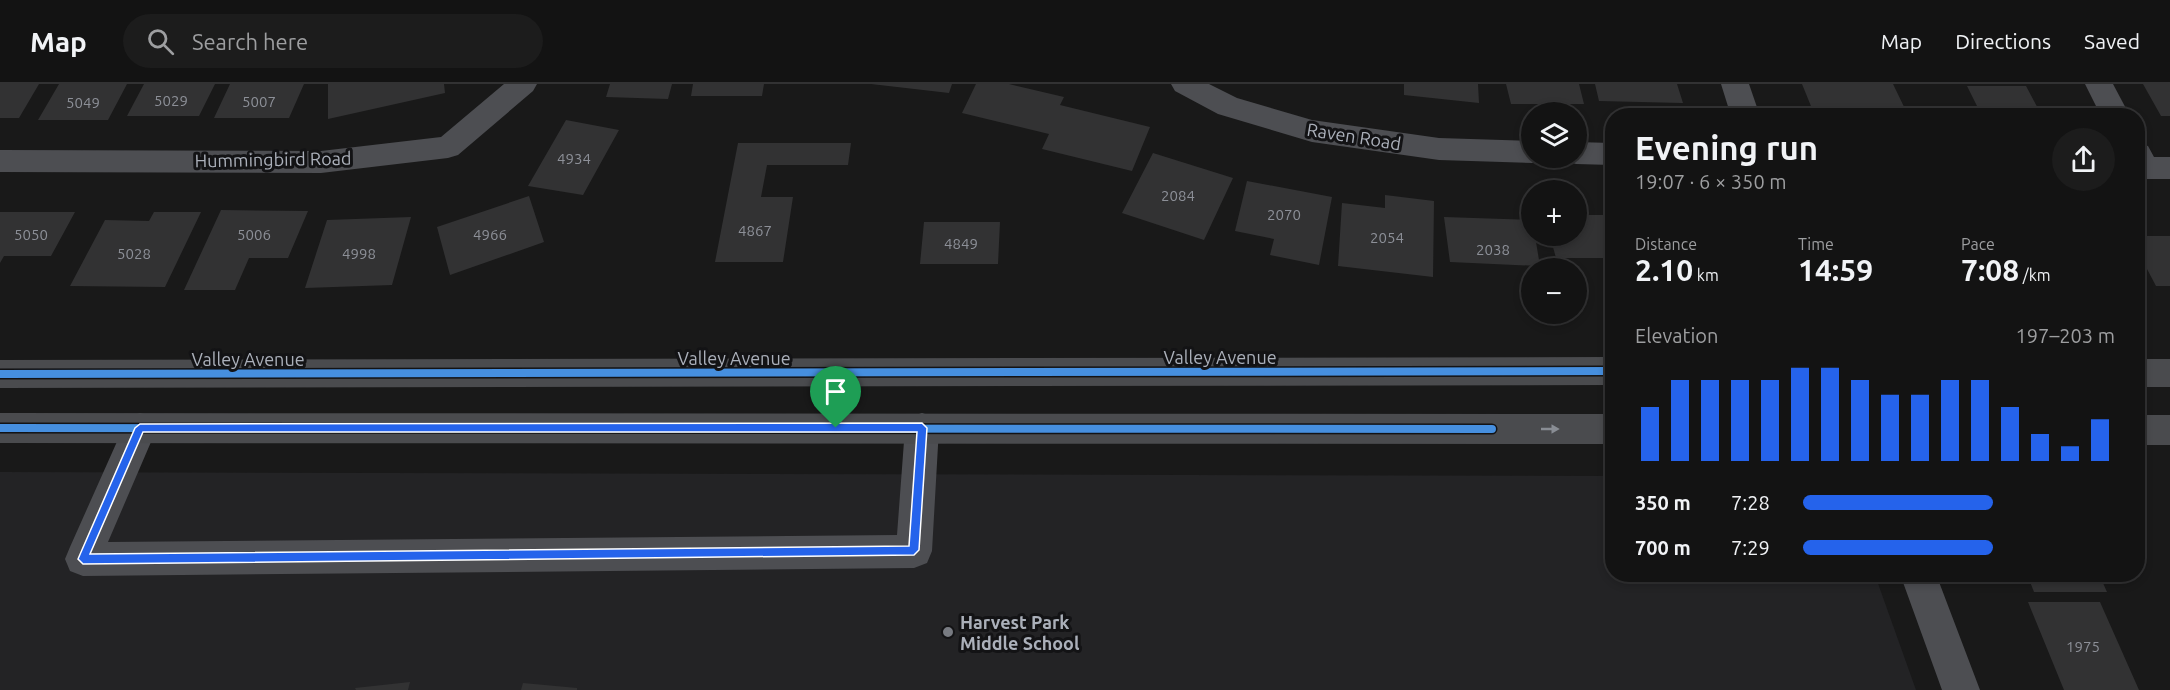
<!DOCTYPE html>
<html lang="en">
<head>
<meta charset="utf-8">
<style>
	:root { --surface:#131313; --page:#1c1c1c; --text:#f1f3f6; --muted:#9d9ea0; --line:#323233; --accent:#2563eb }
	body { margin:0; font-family:Ubuntu,sans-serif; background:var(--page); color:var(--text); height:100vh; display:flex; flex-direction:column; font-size:22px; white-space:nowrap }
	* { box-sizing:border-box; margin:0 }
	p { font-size:20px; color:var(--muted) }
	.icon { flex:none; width:33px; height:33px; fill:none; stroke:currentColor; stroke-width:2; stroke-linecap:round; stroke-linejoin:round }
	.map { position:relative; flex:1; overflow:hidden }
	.drawer { position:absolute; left:1605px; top:24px; width:540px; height:474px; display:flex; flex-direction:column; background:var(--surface); border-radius:24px; box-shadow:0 3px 9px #0003,0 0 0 2px var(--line) }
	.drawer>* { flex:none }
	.fabs { position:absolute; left:1521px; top:18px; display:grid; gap:12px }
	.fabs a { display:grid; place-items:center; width:66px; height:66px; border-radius:50%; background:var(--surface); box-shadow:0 3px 9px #0003,0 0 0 2px var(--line); font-size:30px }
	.pin { position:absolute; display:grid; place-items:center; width:51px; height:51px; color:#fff; margin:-62px -26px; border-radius:50% 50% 50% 0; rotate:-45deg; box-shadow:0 0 6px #0007 }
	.pin .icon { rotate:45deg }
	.round { display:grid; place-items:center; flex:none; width:63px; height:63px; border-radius:32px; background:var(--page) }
	.headline { display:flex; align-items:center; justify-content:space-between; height:102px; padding:0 30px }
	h1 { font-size:33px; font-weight:700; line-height:45px }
	.figures { display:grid; grid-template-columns:repeat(3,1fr); gap:9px; height:102px; padding:6px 30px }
	.figures div { display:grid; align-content:center }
	.figures b { font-size:30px; font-weight:700 }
	.figures small { font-size:16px; font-weight:400 }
	.figures p { font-size:16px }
	.chart { height:168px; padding:12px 30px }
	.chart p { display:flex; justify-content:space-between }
	.chart svg { width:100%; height:108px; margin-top:6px; stroke:var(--accent); stroke-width:6 }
	ul { padding:0 30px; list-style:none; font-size:20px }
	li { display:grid; grid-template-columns:96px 72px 1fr; align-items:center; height:45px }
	li i { height:15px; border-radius:8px; background:var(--accent) }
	header { display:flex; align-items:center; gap:36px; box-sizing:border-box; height:84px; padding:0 30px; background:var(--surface); border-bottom:2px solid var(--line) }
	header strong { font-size:28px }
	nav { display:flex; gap:33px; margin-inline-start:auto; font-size:21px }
	.search { width:420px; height:54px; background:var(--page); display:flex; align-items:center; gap:15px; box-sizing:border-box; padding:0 21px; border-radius:33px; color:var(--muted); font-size:22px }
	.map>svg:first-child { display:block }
	.built { fill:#232325 }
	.building { fill:#323233 }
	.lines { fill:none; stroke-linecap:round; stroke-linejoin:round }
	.minor { fill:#4d4e52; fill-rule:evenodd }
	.major { fill:#4a4b4e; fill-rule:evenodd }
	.cycleway-casing { stroke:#131315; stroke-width:11 }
	.cycleway { stroke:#468fdf; stroke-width:8 }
	.oneway { fill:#898d94 }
	.route { fill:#2563eb; stroke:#fff; stroke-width:1.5; fill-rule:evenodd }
	.poi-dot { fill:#787b82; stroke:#131315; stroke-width:2 }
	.labels { text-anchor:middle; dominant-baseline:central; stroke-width:6; stroke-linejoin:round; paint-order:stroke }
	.number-label { font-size:15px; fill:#8d9098 }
	.street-label { font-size:18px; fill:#abb0ba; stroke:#131315 }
	.poi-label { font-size:18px; font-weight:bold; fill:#abb0ba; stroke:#131315; text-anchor:start }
</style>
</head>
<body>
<header>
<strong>Map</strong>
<div class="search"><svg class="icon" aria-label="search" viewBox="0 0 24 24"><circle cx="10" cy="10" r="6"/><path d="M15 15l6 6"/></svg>Search here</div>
<nav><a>Map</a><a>Directions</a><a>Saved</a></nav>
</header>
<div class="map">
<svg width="2170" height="606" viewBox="0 0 2170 606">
	<rect width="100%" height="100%" fill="#191919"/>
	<path class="built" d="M0,388L1612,392V490L1875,491L1916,606H0Z"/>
	<path class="building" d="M0,0H39L19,34H0Z
		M59,0H127L108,36H38Z
		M144,0H215L199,32H127Z
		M230,0H304L289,34H214Z
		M328,0H444L445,9L328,35Z
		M610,0H672L668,15L606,13Z
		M693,0H764L762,12H691Z
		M871,0H952L949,9Z
		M976,0H1009L1064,13L1060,21L1150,43L1132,87L1042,65L1049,50L962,29Z
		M1404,0H1478L1479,19L1404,11Z
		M1506,0H1579L1584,20H1511Z
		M1595,0H1677L1683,19L1599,17Z
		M1802,0H1893L1907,29L1815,32Z
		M2143,0H2170V32H2161Z
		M1967,2H2026L2042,32H1982Z
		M566,36L619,46L583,111L528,102Z
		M738,59H851L848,81H767L761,113H793L783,178H715Z
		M1153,69L1233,94L1204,156L1122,129Z
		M1247,97L1332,113L1319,181L1270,171L1274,155L1235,147Z
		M1385,111L1434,117L1433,193L1338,182L1342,119L1385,124Z
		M529,112L544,158L450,191L437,143Z
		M221,126L308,127L288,174H249L235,206H184Z
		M0,128H75L51,172H4L0,179Z
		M154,128H201L165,203L70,202L105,136L149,137Z
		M1576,131H1612V174H1556L1550,152H1576Z
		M411,133L392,201L305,204L327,136Z
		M1444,133L1532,136V152H1535L1540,182L1450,178Z
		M924,138H1000L998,180H920Z
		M2138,152H2170V202H2156L2138,168Z
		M2027,490H2099L2107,508H2034Z
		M2028,518H2100L2139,606H2064Z
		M410,598L408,606H356L355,604Z
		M523,599L577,604V606H521Z"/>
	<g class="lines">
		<path class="minor" d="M504,0H537L533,7L458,71L448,74L321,89L0,88V66L321,67L441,53Z
			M1171,0H1209L1237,14L1312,36L1439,54L1532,57V74H1544L1532,79L1439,76L1312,58L1218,30L1175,7Z
			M1721,0H1749L1760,32H1731Z
			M2085,0H2113L2130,32H2101Z
			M1576,58L1612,59V81L1576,80L1566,77L1564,74H1576Z
			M2138,59L2148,62L2154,73H2170V95H2145L2138,93Z
			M140,329L152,333L157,344L108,458L897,451L905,344L910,333L922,329L934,333L939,344L932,467L927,479L914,484L83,492L70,487L65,475L70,463L128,333Z
			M1900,490H1936L1980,606H1942Z"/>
		<path class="major" d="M1612,273V301L0,304V276Z
			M2138,275H2170V303H2138Z
			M0,329L1612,330V360L0,359Z
			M2138,331H2170V361H2138Z"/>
		<defs>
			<path id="cycleway" d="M0,290L1612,287
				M0,344L1492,345"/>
		</defs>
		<use href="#cycleway" class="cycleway-casing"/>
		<use href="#cycleway" class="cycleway"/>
	</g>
	<defs><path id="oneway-solid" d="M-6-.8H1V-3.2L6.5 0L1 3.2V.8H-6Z" transform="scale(1.5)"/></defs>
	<use class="oneway" href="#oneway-solid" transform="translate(1550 345)"/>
	<path class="route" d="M922,339L927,344L919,466L914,471L83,480L78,475L135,344L140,340ZM143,348H917L909,462L90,470Z"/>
	<circle class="poi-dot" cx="948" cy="548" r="6"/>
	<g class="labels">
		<g class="number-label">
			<text x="171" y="16">5029</text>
			<text x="259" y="17">5007</text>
			<text x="83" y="18">5049</text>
			<text x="574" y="74">4934</text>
			<text x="1178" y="111">2084</text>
			<text x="1284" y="130">2070</text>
			<text x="755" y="146">4867</text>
			<text x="31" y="150">5050</text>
			<text x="254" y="150">5006</text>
			<text x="490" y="150">4966</text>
			<text x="1387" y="153">2054</text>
			<text x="961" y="159">4849</text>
			<text x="1493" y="165">2038</text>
			<text x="134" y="169">5028</text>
			<text x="359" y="169">4998</text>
			<text x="2083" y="562">1975</text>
		</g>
		<g class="street-label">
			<text transform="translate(1354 52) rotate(9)">Raven Road</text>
			<text transform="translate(273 75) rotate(-1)">Hummingbird Road</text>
			<text x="1220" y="273">Valley Avenue</text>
			<text x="734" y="274">Valley Avenue</text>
			<text x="248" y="275">Valley Avenue</text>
		</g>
		<g class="poi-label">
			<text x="960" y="538">Harvest Park<tspan x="960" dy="21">Middle School</tspan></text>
		</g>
	</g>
</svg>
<div class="fabs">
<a><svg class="icon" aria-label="layers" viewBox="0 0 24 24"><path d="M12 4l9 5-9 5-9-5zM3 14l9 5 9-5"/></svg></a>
<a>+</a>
<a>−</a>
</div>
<div class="pin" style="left:836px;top:344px;background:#1e9e55"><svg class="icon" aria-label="arrive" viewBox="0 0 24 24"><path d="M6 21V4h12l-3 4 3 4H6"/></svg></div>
<section class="drawer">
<div class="headline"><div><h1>Evening run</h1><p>19:07 · 6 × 350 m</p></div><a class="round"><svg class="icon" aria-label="share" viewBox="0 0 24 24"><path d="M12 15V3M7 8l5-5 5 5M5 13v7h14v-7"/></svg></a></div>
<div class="figures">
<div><p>Distance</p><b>2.10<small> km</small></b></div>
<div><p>Time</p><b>14:59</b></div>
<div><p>Pace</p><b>7:08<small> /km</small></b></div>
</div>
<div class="chart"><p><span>Elevation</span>197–203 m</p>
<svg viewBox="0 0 160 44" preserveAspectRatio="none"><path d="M5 44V22M15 44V11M25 44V11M35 44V11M45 44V11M55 44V6M65 44V6M75 44V11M85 44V17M95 44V17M105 44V11M115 44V11M125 44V22M135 44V33M145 44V38M155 44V27"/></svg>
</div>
<ul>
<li><b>350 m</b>7:28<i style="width:61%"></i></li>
<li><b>700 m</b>7:29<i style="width:61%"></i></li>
</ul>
</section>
</div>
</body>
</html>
